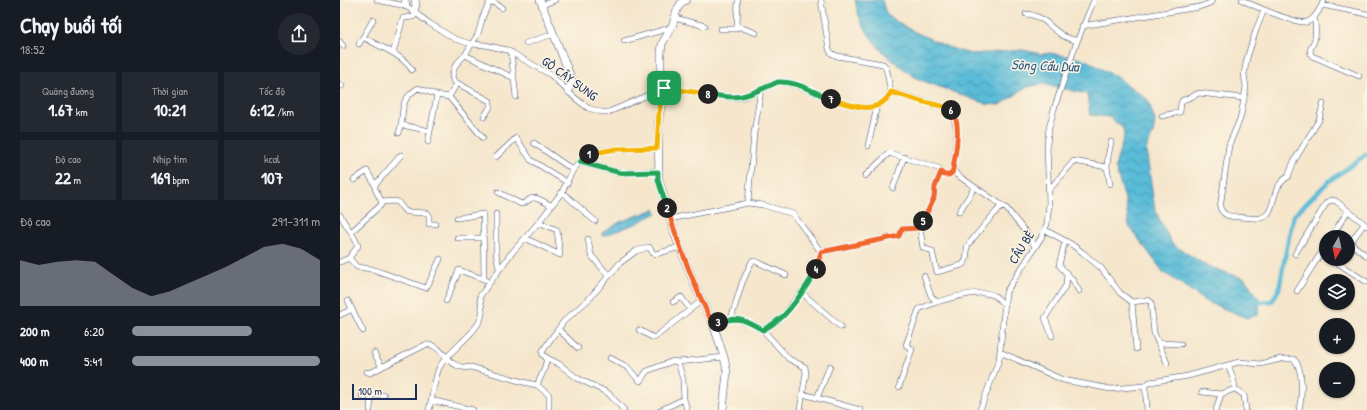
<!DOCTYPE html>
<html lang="vi">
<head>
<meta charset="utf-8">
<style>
	:root { --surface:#171b24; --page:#242831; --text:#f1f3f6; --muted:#9ea1a6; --accent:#8c9099 }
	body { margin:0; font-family:"Patrick Hand",sans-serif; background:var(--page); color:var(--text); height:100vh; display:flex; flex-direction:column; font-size:15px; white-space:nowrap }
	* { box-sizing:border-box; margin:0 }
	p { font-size:13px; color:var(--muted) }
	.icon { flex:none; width:22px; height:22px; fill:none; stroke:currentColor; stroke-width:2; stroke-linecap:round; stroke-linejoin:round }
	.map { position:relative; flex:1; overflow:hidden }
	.sheet { display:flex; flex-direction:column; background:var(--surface); width:340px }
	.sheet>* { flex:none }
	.needle { width:26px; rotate:189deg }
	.tools { position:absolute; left:979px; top:230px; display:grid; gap:8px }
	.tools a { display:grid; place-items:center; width:36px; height:36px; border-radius:50%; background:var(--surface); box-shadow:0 1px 3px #0004; font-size:20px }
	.scale { position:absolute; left:12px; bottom:10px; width:65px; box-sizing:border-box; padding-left:4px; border:2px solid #1b2f5e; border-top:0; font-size:11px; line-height:14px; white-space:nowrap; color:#1b2f5e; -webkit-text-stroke:3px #fcf5e5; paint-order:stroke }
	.pin { position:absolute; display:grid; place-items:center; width:34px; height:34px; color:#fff; margin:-17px; border-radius:8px; box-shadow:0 2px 6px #0006 }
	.km { position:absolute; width:20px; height:20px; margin:-10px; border-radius:50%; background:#222; color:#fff; font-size:11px; line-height:20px; text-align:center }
	.round { display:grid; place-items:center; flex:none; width:42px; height:42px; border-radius:21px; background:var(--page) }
	.headline { display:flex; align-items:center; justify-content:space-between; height:68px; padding:0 20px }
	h1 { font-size:22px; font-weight:800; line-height:30px }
	.figures { display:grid; grid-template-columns:repeat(3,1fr); gap:6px; height:68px; padding:4px 20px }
	.figures div { display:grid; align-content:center; border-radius:0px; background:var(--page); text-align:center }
	.figures b { font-size:17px; font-weight:800 }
	.figures small { font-size:11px; font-weight:400 }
	.figures p { font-size:11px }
	.chart { height:112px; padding:8px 20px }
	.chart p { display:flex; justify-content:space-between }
	.chart svg { width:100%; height:72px; margin-top:4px; fill:var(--accent); opacity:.7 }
	ul { padding:0 20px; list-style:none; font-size:13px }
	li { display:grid; grid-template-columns:64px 48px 1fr; align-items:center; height:30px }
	li i { height:10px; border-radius:5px; background:var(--accent) }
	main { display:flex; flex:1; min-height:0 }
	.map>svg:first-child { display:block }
	.water { fill:url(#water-waves); stroke:#3a769b }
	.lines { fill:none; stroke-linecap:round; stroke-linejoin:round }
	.canal { stroke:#5abcd8; stroke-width:4.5 }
	.street-casing { stroke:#3c4a6e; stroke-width:6 }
	.secondary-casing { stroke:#3c4a6e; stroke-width:8 }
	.street { stroke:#fff; stroke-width:5 }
	.secondary { stroke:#fff; stroke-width:7 }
	.split-1-casing { stroke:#fff; stroke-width:8 }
	.split-2-casing { stroke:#fff; stroke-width:8 }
	.split-3-casing { stroke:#fff; stroke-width:8 }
	.split-4-casing { stroke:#fff; stroke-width:8 }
	.split-5-casing { stroke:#fff; stroke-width:8 }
	.split-6-casing { stroke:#fff; stroke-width:8 }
	.split-7-casing { stroke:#fff; stroke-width:8 }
	.split-8-casing { stroke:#fff; stroke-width:8 }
	.split-9-casing { stroke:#fff; stroke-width:8 }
	.split-1 { stroke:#f5b400; stroke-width:5 }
	.split-2 { stroke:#22a559; stroke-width:5 }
	.split-3 { stroke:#f0652b; stroke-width:5 }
	.split-4 { stroke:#22a559; stroke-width:5 }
	.split-5 { stroke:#f0652b; stroke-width:5 }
	.split-6 { stroke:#f0652b; stroke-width:5 }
	.split-7 { stroke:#f5b400; stroke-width:5 }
	.split-8 { stroke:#22a559; stroke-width:5 }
	.split-9 { stroke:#f5b400; stroke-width:5 }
	.labels { text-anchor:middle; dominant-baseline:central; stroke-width:3; stroke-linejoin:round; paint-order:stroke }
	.street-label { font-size:13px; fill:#1b2f5e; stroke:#fcf5e5 }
	.water-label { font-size:14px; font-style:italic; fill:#2e5983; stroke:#fcf5e5 }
</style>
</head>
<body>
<main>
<section class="sheet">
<div class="headline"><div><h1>Chạy buổi tối</h1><p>18:52</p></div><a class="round"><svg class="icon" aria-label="share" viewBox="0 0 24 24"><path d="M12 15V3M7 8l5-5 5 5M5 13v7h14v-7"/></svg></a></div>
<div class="figures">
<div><p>Quãng đường</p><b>1.67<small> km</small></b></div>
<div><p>Thời gian</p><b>10:21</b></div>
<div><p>Tốc độ</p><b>6:12<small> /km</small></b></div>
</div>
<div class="figures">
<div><p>Độ cao</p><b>22<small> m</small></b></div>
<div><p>Nhịp tim</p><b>169<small> bpm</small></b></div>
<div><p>kcal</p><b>107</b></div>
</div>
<div class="chart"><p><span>Độ cao</span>291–311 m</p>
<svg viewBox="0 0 160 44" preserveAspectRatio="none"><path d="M0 44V16L10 19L20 17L30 16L40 17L50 25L60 33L70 38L80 35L90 30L100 25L110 20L120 14L130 8L140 6L150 9L160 16V44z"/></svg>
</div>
<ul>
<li><b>200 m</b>6:20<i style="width:64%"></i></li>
<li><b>400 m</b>5:41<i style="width:100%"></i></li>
</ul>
</section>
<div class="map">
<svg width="1027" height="410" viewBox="0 0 1027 410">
	<defs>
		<pattern id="water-waves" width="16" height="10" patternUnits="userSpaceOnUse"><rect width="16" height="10" fill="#5abcd8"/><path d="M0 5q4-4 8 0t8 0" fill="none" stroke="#4a99b2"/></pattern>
	</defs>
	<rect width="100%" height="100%" fill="#fcf5e5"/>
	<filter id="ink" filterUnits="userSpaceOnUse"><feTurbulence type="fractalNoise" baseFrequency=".025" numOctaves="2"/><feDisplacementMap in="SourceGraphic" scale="8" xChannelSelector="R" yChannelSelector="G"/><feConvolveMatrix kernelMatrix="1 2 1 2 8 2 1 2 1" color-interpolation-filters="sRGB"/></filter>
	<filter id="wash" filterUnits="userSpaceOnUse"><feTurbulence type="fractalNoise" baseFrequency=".012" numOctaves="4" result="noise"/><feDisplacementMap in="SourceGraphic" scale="16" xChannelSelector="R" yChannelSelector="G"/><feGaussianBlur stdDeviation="0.9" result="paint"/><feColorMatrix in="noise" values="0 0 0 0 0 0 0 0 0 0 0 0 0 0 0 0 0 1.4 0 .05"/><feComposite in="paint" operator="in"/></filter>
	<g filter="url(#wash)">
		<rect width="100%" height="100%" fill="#f5e6cc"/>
		<path class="water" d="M515,0H542L545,11L549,17L575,32L610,48L631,54L683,50L702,54L711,53L746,60L778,78L808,100L815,121L813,134L806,149L815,210L832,244L867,266L905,279L920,300L918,315L907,318L865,301L842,284L824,273L789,226L785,199L775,167L784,135L783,128L769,117L750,115L747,94L704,84L687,87L660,105L646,104L578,79C548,59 521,37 515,0Z
			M315,209L317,213L293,225L263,236L262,233L280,222Z"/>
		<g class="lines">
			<path class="canal" d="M915,303L932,301L939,289L949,236L954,215L988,182L1027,154"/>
		</g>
	</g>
	<g filter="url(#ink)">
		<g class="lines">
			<defs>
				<path id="street" d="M37,0L66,6L89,23L115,39L131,44L145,45L167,50L211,75L235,98L248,108L261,112H269L324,88L393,98L404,97L438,82C469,80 530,133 551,92L608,108L613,113L617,132L613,169L617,175L666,208L688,235L695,247
					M481,0L489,49L491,53L497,56L543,64C549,69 548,84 551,92
					M902,0C914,6 956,24 967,22C976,19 981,7 984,0
					M202,5L215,0
					M982,5L1027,14
					M924,10L916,30L907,58L904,74L906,87L902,110L900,119L889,145L880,208C884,216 889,216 898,217C905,217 913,219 920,218C938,215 928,188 948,177L954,161L979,120L983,104
					M686,14C703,15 709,27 722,35C726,38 732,39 737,41
					M335,18L365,26
					M974,18C976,25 976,30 975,38C974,45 967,49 972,56L1019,76
					M397,26L398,0
					M742,26L859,7L870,3L872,0
					M381,29H396L397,26L416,33
					M23,37C39,47 61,53 72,70
					M284,41L330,28
					M0,42L3,46
					M186,43L214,34
					M19,44L33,20
					M171,52L176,97
					M53,53L63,18L73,17L77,13
					M125,55L174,78
					M0,84L2,86
					M109,97L143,138
					M822,116L840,112L841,103L843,100L849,98L859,93L903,98
					M144,117L150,107V101L117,83L113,80L112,76L115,66L119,61L125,55L138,34L143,16L149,3L153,2L162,8
					M62,125L90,131
					M59,133C66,113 56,102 78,88L97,95
					M88,142L97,95L109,97L117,83
					M194,143L233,170
					M528,146C530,134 536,118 536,106
					M156,157L176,138L191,160L228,183
					M240,162L281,173L318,171
					M767,167L770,184
					M525,176L549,153L598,168L601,172
					M14,180L27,171L35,185
					M553,188L564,157
					M709,190L734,161L767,167L768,157L771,142
					M158,192L181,204C186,203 186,202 190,199C195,195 205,203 211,205
					M222,192L255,221
					M42,202L35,189V185L61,155
					M408,203L414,133L421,90
					M619,212L634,188
					M156,214V253L159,268
					M0,215L15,239L18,246L9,258L0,262
					M117,218L143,214L144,279
					M330,219L408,203L423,205L453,214L481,252L476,270L467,285L441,318L423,330
					M580,228L583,248L592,251L597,272L622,265C629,259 626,254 627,247C629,242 657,211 662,205
					M705,230L731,244L742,252L761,268L780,293L792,302L796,349
					M11,232L41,205L42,202L54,201L58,202L64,210L67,212L87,213L89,215V224H95
					M991,237L1008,211
					M117,238H143
					M185,238L220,255L217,230L199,222
					M248,239L251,255L269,276
					M725,241L719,265L732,279L739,291
					M1010,243L1027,256
					M1008,246L1024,224
					M481,252L559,236L562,229L580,228L594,198L595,187L601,172L604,175H609L612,173L613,169
					M955,254L987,202L992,200L996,201L1027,226
					M9,258L17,267L32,269L86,288L89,283L100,259
					M999,259L998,261L999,264L1027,282
					M584,276L591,296L597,302C610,298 643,288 655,296C658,298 661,302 664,304
					M957,291L986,245
					M461,292L501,327
					M8,301L23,331
					M106,301L119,270L146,280
					M333,302L341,297L350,309
					M792,302L808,300L811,302L814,333L827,363
					M0,315L12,309
					M391,319L402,283L412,261H415L446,275
					M373,324L393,318L412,324L423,330L449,359L465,367L466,373L460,410
					M218,329L238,348
					M299,330L314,338L361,301
					M712,336L705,318L726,285L727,274
					M818,343L841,344
					M660,352L723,380L771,389L804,386L806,393L807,410
					M34,353L42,367
					M207,358L219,364L237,378L268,393L284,410
					M270,358L287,367L300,381L307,371L333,361L338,362L384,357
					M338,362L343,380L344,399
					M888,365L894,381L895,389L904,395L906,410
					M27,372L30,373L85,345C101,342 106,365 122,367C125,368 128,367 131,367L183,382L197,385L204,370L207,358L203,355L202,352L210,340L224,321L249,299L280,263L296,251L309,247L313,253L316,254L340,247
					M197,385L209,395V410
					M804,386L810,382L848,376L899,362L920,364L941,359H954C964,370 962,397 959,410
					M559,387L572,349L566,345L579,309L597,302
					M862,392L881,394L895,389
					M463,394L520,410
					M31,395H44
					M22,396L31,395L30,410
					M477,398L490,366
					M91,400L133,410
					M89,410C92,399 95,377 99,368C107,351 139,333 142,314C143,308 140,302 140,296L170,255L199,222L222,192L233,170L245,156L260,151L276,149L317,148
					M321,410L344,399L347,410
					M640,410L659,360L666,292L701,238L707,224L709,204L707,144L709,128L714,109L736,44L754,0
					M876,410L881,394"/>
				<path id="secondary" d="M65,0L66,6
					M200,0L232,80L228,91
					M346,0L341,3L337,10L333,24L322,44L321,52V73L324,88L318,124L319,180L335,235L356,288L373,324L384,357L387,372L383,410
					M74,11L76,5L75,0"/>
			</defs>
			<use href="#street" class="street-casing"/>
			<use href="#secondary" class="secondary-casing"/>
			<use href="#street" class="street"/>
			<use href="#secondary" class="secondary"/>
		</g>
	</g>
	<g class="lines" filter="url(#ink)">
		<defs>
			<path id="split-1" d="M249,154L276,149L317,148L319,112L324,88"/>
			<path id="split-2" d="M249,154L245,156L240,162L281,173L318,172V180L327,208"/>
			<path id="split-3" d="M327,208C340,248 354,287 373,324L378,322"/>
			<path id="split-4" d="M378,322C400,316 404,320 423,330C430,326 436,322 442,317C452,308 471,281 476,269"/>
			<path id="split-5" d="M476,269L481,252L559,236L562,229L580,228L583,221"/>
			<path id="split-6" d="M583,221L594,198L595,187L601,172L604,175H609L612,173L613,169C615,153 623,123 611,110"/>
			<path id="split-7" d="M491,99C512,106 538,117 551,92L584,102L602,106L611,110"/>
			<path id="split-8" d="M368,94C403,101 407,95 438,82C457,81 475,93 491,99"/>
			<path id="split-9" d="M324,88L368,94"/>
		</defs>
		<use href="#split-1" class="split-1-casing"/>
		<use href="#split-2" class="split-2-casing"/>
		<use href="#split-3" class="split-3-casing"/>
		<use href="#split-4" class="split-4-casing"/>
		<use href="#split-5" class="split-5-casing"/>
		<use href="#split-6" class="split-6-casing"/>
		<use href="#split-7" class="split-7-casing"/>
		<use href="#split-8" class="split-8-casing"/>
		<use href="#split-9" class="split-9-casing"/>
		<use href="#split-1" class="split-1"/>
		<use href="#split-2" class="split-2"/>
		<use href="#split-3" class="split-3"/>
		<use href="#split-4" class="split-4"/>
		<use href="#split-5" class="split-5"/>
		<use href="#split-6" class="split-6"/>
		<use href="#split-7" class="split-7"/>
		<use href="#split-8" class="split-8"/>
		<use href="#split-9" class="split-9"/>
	</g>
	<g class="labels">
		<g class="street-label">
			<text transform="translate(230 78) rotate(36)">GÒ CÂY SUNG</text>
			<text transform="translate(681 247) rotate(-58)">CẦU BÈ</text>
		</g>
		<g class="water-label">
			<text transform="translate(705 65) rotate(2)">Sông Cầu Dứa</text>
		</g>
	</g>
</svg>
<div class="tools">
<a><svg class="needle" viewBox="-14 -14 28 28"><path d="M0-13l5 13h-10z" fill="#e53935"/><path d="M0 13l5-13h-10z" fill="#9ea1a6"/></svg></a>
<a><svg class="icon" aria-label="layers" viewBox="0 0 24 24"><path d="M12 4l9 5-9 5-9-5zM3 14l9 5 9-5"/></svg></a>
<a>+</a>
<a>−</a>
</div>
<div class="scale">100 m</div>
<div class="pin" style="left:324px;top:88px;background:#1e9e55"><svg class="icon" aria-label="arrive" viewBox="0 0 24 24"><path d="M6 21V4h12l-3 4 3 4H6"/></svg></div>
<b class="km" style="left:249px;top:154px">1</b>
<b class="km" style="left:327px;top:208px">2</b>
<b class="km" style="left:378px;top:322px">3</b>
<b class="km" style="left:476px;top:269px">4</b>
<b class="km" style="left:583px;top:221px">5</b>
<b class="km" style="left:611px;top:110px">6</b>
<b class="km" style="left:491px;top:99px">7</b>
<b class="km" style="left:368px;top:94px">8</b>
</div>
</main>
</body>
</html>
